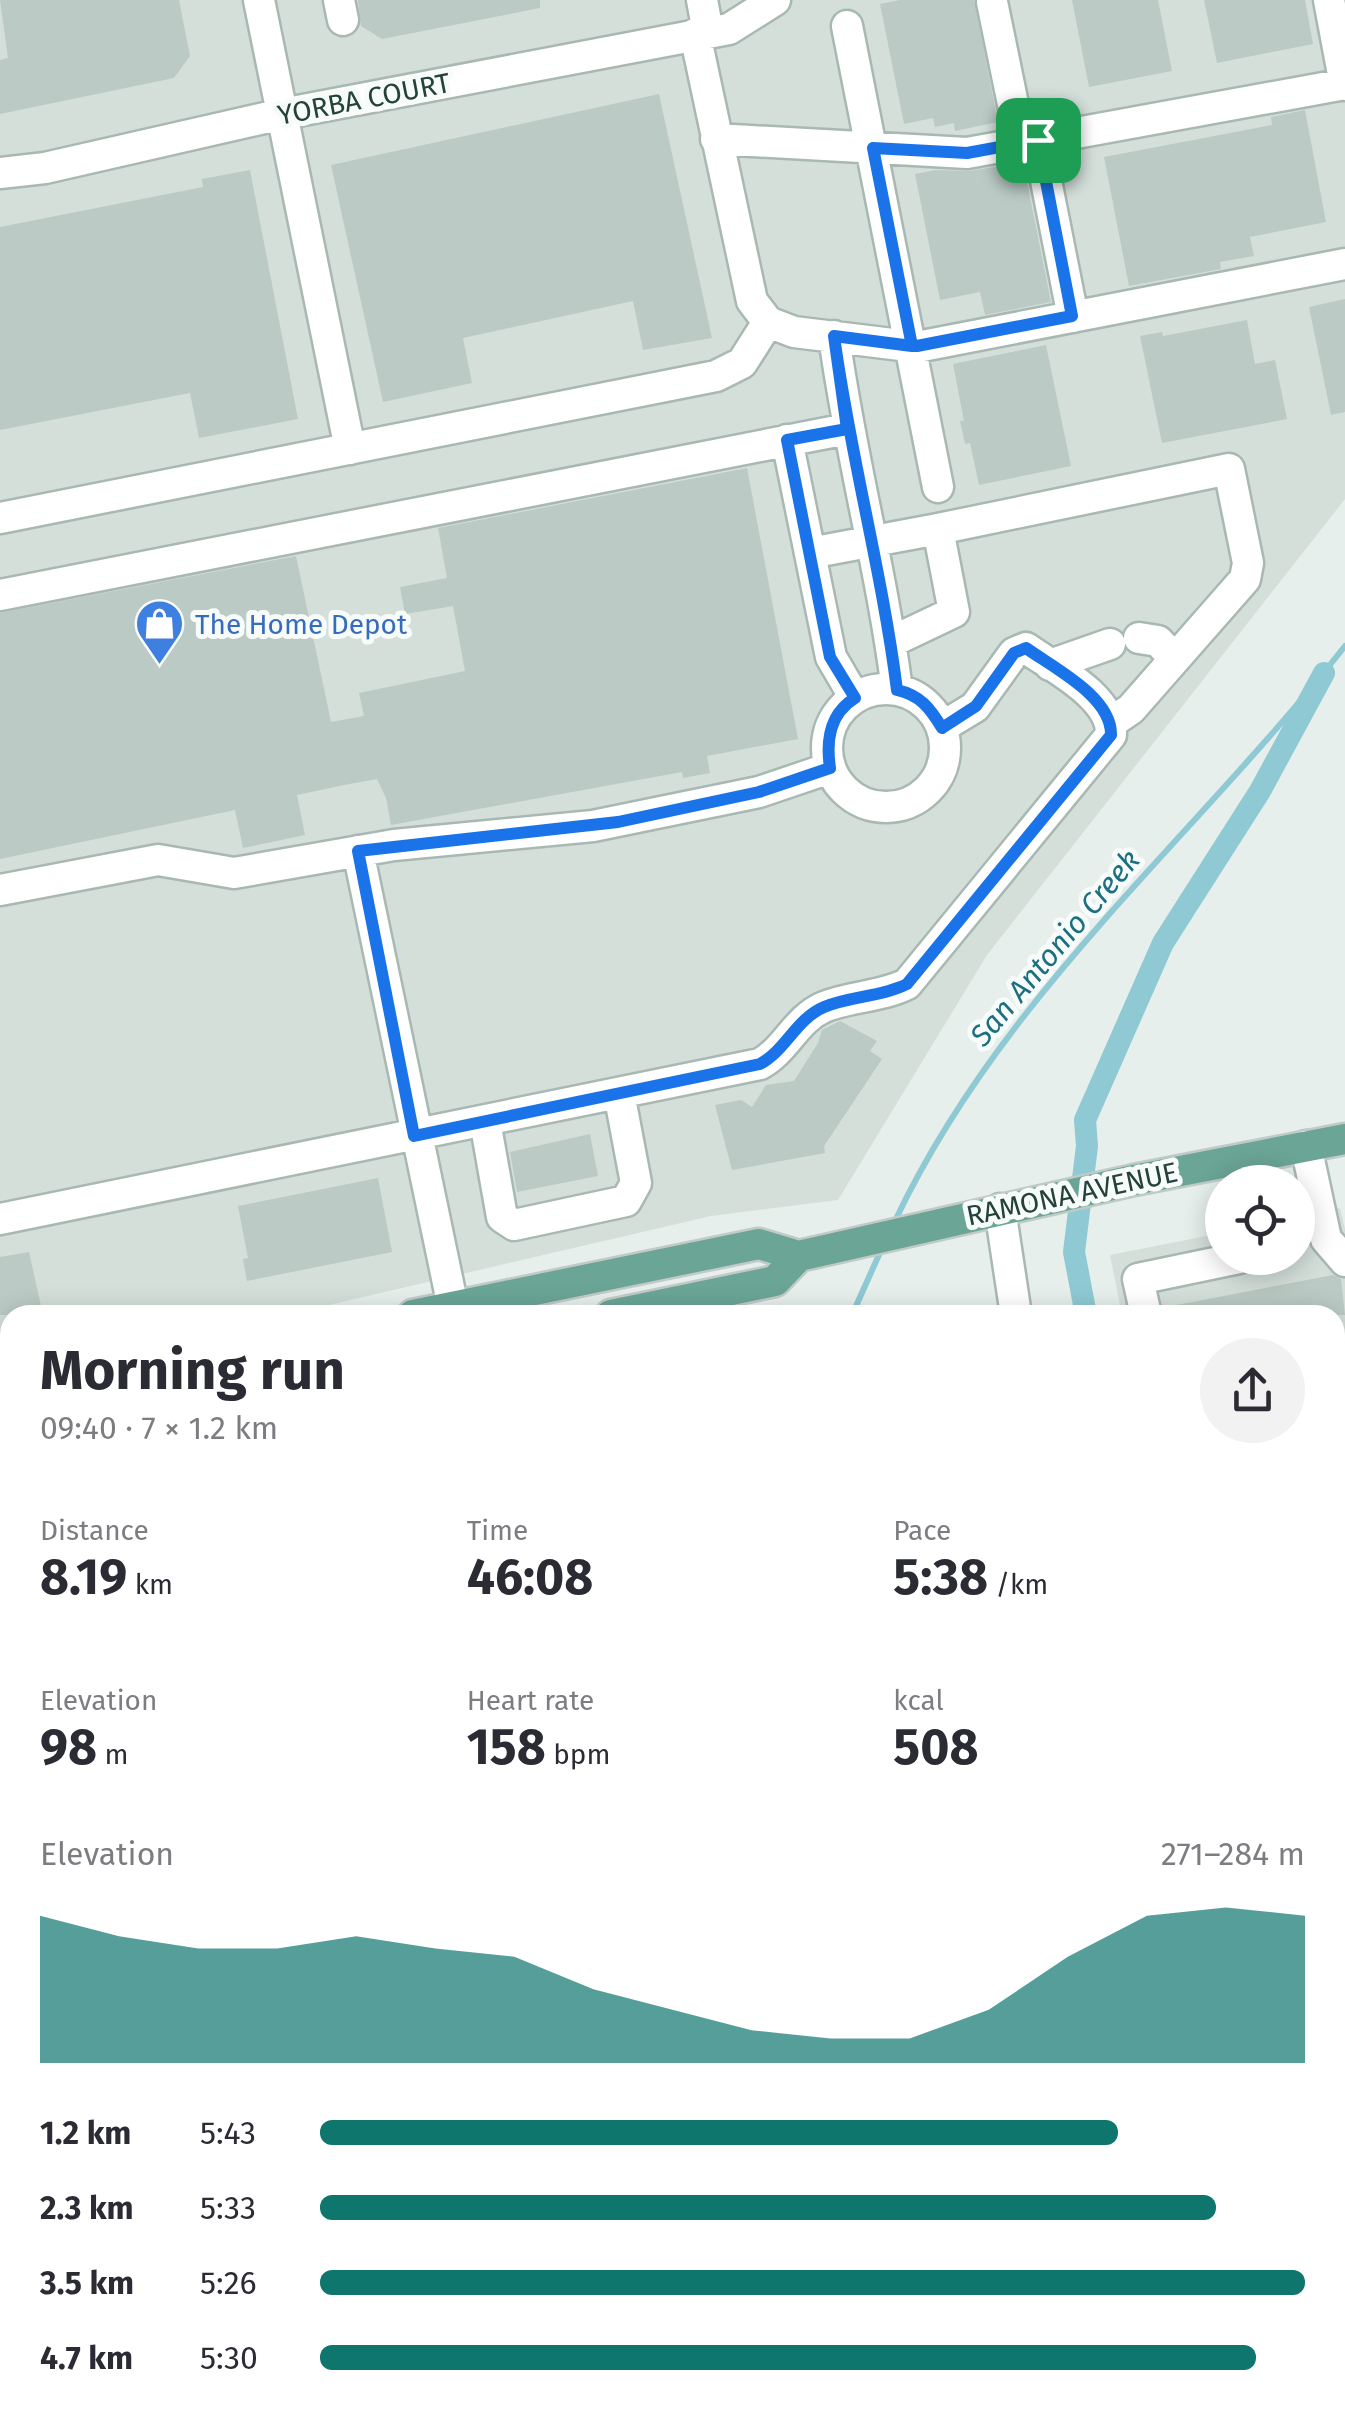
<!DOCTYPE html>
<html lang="en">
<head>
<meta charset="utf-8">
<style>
	:root { --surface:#fff; --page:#f2f2f3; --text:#2b2b33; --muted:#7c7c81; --accent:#0f766e }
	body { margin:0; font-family:"Fira Sans",sans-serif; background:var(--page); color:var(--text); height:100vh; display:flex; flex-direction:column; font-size:38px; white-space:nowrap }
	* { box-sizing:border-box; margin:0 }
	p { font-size:32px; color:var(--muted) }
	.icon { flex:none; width:55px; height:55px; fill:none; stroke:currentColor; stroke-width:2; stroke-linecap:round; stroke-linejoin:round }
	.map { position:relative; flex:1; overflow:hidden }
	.details { position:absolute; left:0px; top:1305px; width:1345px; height:1112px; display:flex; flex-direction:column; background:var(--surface); border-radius:30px 30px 0 0; box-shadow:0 5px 25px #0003 }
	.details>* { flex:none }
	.controls { position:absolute; left:1205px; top:1165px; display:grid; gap:20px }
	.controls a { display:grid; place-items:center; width:110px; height:110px; border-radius:50%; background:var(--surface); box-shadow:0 5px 25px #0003; font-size:50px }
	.pin { position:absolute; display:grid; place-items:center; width:85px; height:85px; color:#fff; margin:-42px; border-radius:20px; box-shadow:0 5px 15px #0006 }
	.round { display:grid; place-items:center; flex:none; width:105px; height:105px; border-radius:52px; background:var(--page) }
	.overview { display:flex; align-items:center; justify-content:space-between; height:170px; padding:0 40px }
	h1 { font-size:55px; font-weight:700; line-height:75px }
	.figures { display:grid; grid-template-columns:repeat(3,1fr); gap:15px; height:170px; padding:10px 40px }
	.figures div { display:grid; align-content:center }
	.figures b { font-size:50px; font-weight:700 }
	.figures small { font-size:28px; font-weight:400 }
	.figures p { font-size:28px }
	.chart { height:280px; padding:20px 40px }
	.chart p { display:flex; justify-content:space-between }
	.chart svg { width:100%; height:180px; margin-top:10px; fill:var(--accent); opacity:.7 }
	ul { padding:0 40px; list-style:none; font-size:32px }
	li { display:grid; grid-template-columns:160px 120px 1fr; align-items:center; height:75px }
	li i { height:25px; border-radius:12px; background:var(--accent) }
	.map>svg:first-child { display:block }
	.built { fill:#d4dfda }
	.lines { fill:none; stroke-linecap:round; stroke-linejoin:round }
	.stream { stroke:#8ec9d4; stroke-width:6 }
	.canal { stroke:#8ec9d4; stroke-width:22 }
	.building { fill:#bbcac4 }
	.minor-casing { stroke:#a8b8b2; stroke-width:35 }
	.major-casing { stroke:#c2cac8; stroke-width:35 }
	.minor { stroke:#fff; stroke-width:30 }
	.major { stroke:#6aa596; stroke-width:30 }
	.route-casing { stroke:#fff; stroke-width:20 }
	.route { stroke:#1a73e8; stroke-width:12 }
	.labels { text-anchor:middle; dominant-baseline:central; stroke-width:10; stroke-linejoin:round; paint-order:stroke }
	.street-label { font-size:28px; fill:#24423a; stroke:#f7fbf9 }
	.shop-label { font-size:28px; fill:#366cbe; stroke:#f7fbf9; text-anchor:start }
	.water-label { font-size:30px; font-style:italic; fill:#1c6f80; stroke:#f7fbf9 }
</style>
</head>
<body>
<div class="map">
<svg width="1345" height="2416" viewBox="0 0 1345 2416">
	<rect width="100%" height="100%" fill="#e6efeb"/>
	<path class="built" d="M0,0H1345V499L987,955L838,1200L711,1216L286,1315H10V1370L0,1372Z
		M1340,1208L1345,1229V1607L1335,1609V1315H1122L1110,1255L1222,1233V1258H1298V1219Z
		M10,1459V2408H625L626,2416H0V1461Z"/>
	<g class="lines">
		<path class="stream" d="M894,1223C1001,995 1193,840 1345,646
			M852,1315L882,1248
			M697,2408V2416"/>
		<path class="canal" d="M1086,1315L1074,1252L1087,1146L1085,1120L1163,943L1260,791L1324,673
			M1294,2408L1296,2416"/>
	</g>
	<path class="building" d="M0,0H179L190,56L174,78L0,114V60L8,58Z
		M358,0H540V8L382,39L361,26Z
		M900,0H974L998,122L955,131L954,123L935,127L933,118L904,124L880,4Z
		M1072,0H1158L1172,71L1089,87Z
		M1204,0H1305L1313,44L1217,63Z
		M659,94L712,338L643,350L633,301L463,338L472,383L383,402L331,165Z
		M1305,110L1326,222L1250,237L1254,256L1220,262L1221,269L1129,286L1104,157L1272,125L1271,117Z
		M1023,162L1051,302L985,315L980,292L940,300L915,174L936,170L970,171Z
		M250,170L298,419L199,438L190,393L0,430V227L203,187L202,179Z
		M1345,299V412L1331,415L1309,307Z
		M1247,320L1255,364L1275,360L1287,419L1162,443L1140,336L1162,332L1163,336Z
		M1046,345L1071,466L979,485L970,443L965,444L960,421H964L953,364Z
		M747,468L798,739L707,756L710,773L683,778L682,772L391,825L386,798L377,779L344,785L297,795L305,835L243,848L235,810L0,859V613L296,556L331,722L364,716L359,693L465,671L453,606L405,614L400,587L447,578L438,528Z
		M840,1021L877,1041L870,1051L882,1059L824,1146L825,1153L732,1170L715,1105L741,1100L752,1107L766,1085L794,1081L818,1043L822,1030Z
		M590,1134L598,1176L517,1192L510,1152Z
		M378,1178L392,1252L247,1281L243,1259L248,1258L238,1206Z
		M29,1252L43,1315H0V1257Z
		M1333,1275L1341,1279L1345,1315H1167L1166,1307Z"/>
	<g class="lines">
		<defs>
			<path id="minor" d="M259,0L350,449
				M339,0L343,20
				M702,0L708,32
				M1329,0L1345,85
				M992,2L1021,143
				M847,26L938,487
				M695,34L752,301L768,322L794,332L917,347L1345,264
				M716,139L967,153L1345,84
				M1038,140L1073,317
				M0,173L45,168L282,114L729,29L775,0
				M834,336C850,455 882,571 897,690
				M787,440L831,657L855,698
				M0,518L716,376L742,363L768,322
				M938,529L1229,469L1248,563L1245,579L1131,709L1112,722
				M810,553L938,529L954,612L891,642
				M0,595L847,429
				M1139,638L1158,641L1175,659
				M1050,665L1110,644
				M827 748a59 59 0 1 1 118 0a59 59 0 1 1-118 0Z
				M358,851L453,1307
				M0,890L158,860L234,873L394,845L593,826L759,792L830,768
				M485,1121L502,1217L514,1225L626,1201L636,1183L619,1093
				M1306,1146L1326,1239L1345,1261
				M1000,1209L1016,1315
				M0,1219L760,1064C786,1050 796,1019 824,1007C851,996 881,997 907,984L1111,735C1113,697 1054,668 1026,648L1014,653L975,707L942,727
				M1146,1315L1138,1279L1239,1258
				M1335,1406L1345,1404
				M0,1509L10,1507
				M0,1815L10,1813
				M0,1952L10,2001
				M1335,2285L1345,2269
				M0,2299L10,2297
				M0,2349L10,2399
				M103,2408L105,2416
				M582,2408V2416
				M1115,2408L1117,2416
				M1266,2408L1268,2416
				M1073,2416L1078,2408
				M1225,2416L1234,2408"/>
			<path id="major" d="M413,1315L759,1244L799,1256L1134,1180L1345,1139
				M611,1315L775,1281L799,1256
				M0,1399L10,1397
				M0,1441L10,1439"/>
		</defs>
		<use href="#minor" class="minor-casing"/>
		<use href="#major" class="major-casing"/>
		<use href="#minor" class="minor"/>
		<use href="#major" class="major"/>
	</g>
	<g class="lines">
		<defs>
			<path id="route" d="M1038,140L1072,316L917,346H912L834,336C850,455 882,571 897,690C920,695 930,708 942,728L976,706L1014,653L1026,648C1054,668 1112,697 1111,735L907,984C881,997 850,996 824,1007C796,1019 786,1050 760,1064L414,1136L358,851L618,822L759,792L830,768C826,741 829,714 855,698L830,657L787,440L847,429L834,336L912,346L873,148L967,153L1038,140"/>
		</defs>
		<use href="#route" class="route-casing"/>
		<use href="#route" class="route"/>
	</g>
	<defs>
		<symbol id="shop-pin" viewBox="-11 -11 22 30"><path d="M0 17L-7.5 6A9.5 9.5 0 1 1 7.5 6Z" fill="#3f7fe0" stroke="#f7fbf9"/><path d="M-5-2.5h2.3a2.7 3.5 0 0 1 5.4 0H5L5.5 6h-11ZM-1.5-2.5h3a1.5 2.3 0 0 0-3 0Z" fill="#fff"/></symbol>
	</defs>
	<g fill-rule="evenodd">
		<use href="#shop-pin" x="132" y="596" width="55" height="75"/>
	</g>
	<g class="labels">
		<g class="street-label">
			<text transform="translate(364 99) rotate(-11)">YORBA COURT</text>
			<text transform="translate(1072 1194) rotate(-12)">RAMONA AVENUE</text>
		</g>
		<g class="shop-label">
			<text x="195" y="624">The Home Depot</text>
		</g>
		<g class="water-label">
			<text transform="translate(1055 948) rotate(-50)">San Antonio Creek</text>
		</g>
	</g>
</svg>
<div class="controls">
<a><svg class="icon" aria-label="locate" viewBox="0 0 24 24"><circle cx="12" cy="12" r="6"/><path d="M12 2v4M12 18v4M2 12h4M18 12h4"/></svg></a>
</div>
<div class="pin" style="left:1038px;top:140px;background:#1e9e55"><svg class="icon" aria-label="arrive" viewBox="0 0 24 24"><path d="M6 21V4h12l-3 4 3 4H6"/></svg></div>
<section class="details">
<div class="overview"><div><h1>Morning run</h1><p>09:40 · 7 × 1.2 km</p></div><a class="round"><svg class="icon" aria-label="share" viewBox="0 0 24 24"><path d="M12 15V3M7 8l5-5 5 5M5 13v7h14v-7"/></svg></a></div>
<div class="figures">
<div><p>Distance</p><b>8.19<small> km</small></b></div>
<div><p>Time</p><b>46:08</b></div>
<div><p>Pace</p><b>5:38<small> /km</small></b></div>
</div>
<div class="figures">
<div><p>Elevation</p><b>98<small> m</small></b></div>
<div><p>Heart rate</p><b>158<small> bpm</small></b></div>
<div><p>kcal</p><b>508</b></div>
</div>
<div class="chart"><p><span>Elevation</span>271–284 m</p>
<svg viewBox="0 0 160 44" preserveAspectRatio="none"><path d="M0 44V8L10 13L20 16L30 16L40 13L50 16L60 18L70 26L80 31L90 36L100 38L110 38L120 31L130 18L140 8L150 6L160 8V44z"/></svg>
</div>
<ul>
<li><b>1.2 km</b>5:43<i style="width:81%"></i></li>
<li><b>2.3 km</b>5:33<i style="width:91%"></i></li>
<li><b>3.5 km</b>5:26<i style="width:100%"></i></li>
<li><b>4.7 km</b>5:30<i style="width:95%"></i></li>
</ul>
</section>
</div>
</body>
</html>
